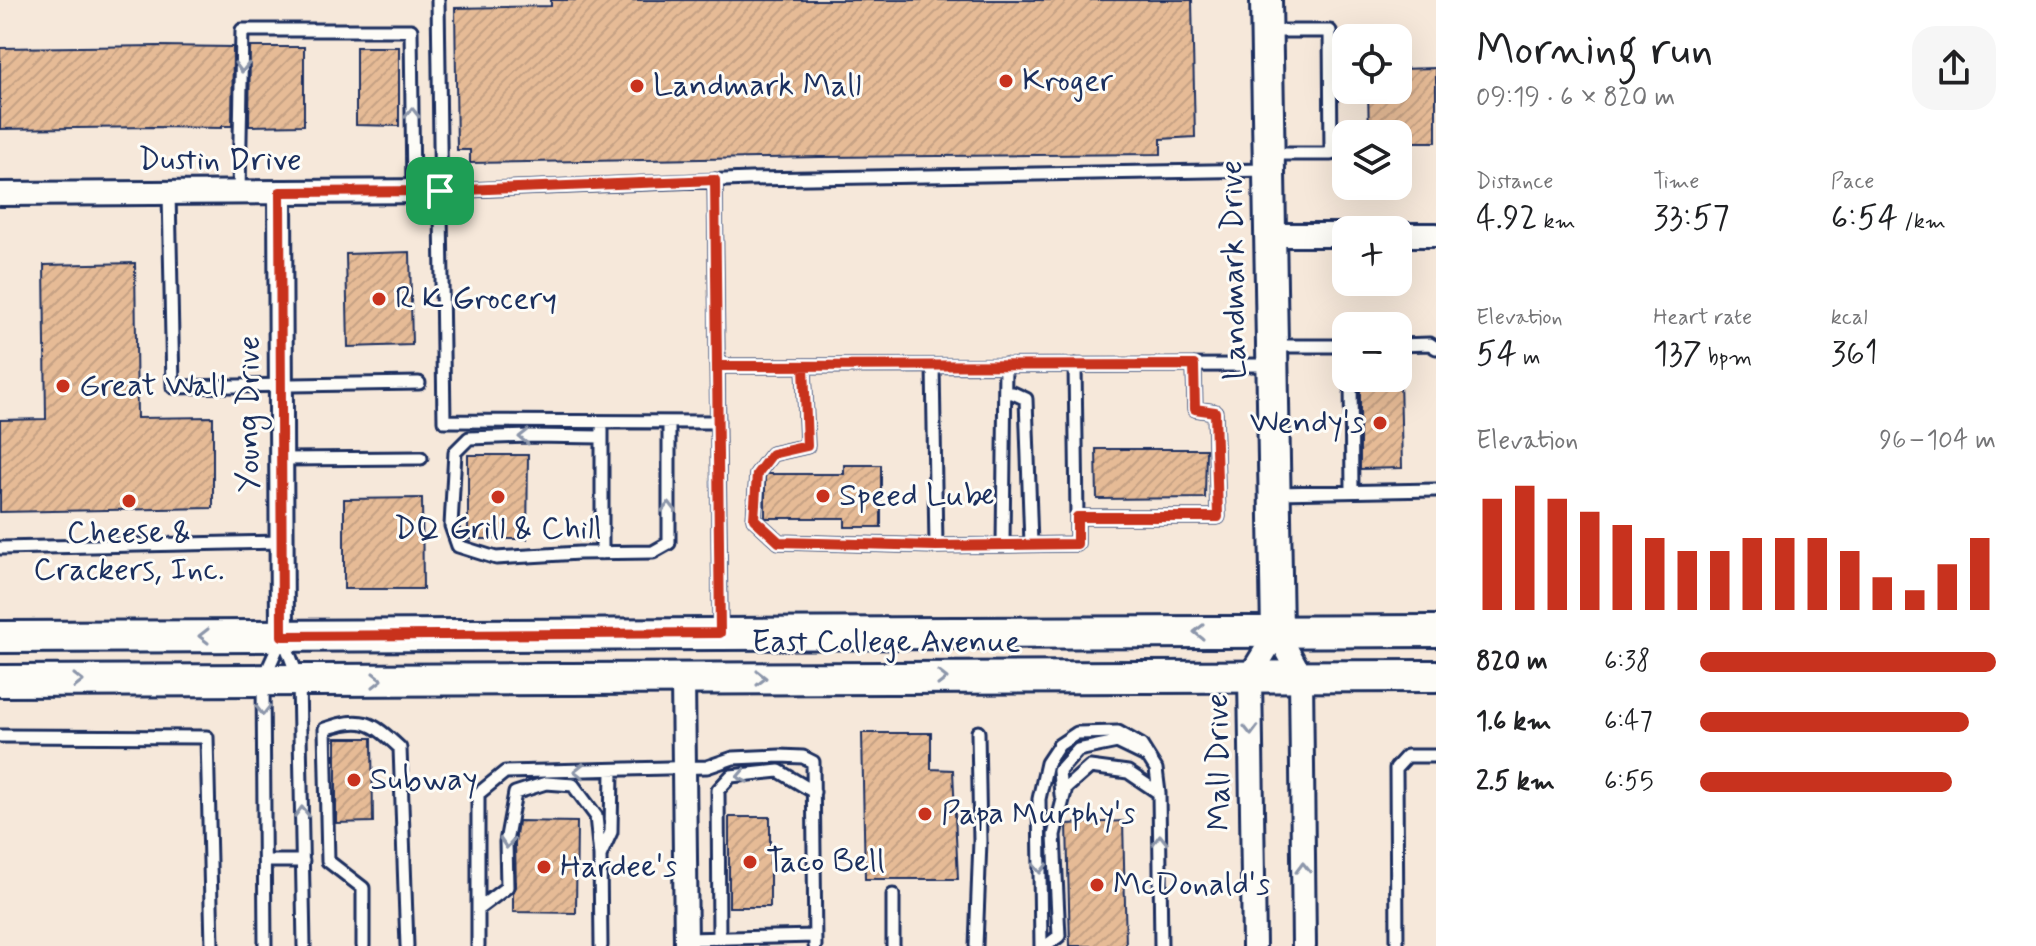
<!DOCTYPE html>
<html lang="en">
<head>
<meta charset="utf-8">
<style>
	:root { --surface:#fff; --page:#f6f6f6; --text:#202124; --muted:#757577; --accent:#c8321e }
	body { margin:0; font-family:Mynerve,sans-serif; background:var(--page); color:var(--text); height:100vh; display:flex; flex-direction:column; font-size:30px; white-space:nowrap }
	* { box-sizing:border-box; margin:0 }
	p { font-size:26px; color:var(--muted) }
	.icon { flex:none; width:44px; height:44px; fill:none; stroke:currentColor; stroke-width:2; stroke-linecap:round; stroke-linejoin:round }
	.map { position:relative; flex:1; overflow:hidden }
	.panel { display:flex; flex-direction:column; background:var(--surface); width:600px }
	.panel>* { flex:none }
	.fabs { position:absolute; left:1332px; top:24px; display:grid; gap:16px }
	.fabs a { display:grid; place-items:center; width:80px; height:80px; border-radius:16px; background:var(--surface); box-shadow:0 8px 32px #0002; font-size:40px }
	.pin { position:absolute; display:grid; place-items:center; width:68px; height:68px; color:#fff; margin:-34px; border-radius:16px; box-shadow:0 4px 12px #0006 }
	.round { display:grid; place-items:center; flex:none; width:84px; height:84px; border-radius:24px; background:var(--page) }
	.headline { display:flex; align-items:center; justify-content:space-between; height:136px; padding:0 40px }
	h1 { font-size:44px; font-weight:600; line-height:60px }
	.stats { display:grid; grid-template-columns:repeat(3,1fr); gap:12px; height:136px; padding:8px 40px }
	.stats div { display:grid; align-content:center }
	.stats b { font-size:34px; font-weight:600 }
	.stats small { font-size:22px; font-weight:400 }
	.stats p { font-size:22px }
	.chart { height:224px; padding:16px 40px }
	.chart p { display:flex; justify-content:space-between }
	.chart svg { width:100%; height:144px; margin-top:8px; stroke:var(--accent); stroke-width:6 }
	ul { padding:0 40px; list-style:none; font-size:26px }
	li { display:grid; grid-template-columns:128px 96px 1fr; align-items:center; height:60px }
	li i { height:20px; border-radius:10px; background:var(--accent) }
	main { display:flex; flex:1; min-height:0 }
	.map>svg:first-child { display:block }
	.building { fill:url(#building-hatch); stroke:#1b2f5e; stroke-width:2 }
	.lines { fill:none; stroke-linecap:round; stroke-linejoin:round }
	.lane-casing { stroke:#1b2f5e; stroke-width:17 }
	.street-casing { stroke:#1b2f5e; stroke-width:28 }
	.secondary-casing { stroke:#1b2f5e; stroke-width:36 }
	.lane { stroke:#fdfcf7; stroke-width:11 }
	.street { stroke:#fdfcf7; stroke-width:22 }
	.secondary { stroke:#fdfcf7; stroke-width:30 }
	.oneway { stroke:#8c96aa }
	.route-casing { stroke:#fff; stroke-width:16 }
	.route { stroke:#c8321e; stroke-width:10 }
	.poi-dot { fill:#c8321e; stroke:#fdfcf7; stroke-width:3 }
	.labels { text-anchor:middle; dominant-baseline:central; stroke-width:6; stroke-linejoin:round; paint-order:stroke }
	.poi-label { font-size:32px; fill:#1b2f5e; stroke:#fdfcf7; text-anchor:start }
	.street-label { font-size:32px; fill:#1b2f5e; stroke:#fdfcf7 }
</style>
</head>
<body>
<main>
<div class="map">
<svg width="1436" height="946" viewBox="0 0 1436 946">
	<defs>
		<pattern id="building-hatch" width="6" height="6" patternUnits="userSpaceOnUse" patternTransform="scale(2)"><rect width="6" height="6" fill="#e6bb96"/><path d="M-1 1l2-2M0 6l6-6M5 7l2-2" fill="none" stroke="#c5a184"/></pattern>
	</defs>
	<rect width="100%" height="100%" fill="#f6e8da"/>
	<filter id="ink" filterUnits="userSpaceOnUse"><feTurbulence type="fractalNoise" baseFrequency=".0125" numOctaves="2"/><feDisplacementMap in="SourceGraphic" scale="16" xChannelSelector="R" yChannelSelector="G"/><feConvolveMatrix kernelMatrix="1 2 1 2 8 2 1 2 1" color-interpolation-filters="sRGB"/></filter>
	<g filter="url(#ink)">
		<path class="building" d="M551,0H1192L1195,137L1161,139V154L820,157L470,163V150H457L455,8L551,6Z
			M160,46L233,47L232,126H222V128L153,127L0,129V48Z
			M250,47H304V125L249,126Z
			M356,47H399V126L356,125Z
			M1436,68V142H1398V134H1369L1368,90H1398V69Z
			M410,252L412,345L348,347L346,254Z
			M135,263L137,418L213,417V508L0,512V420L46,419L44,265Z
			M1360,378H1400L1402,468L1360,469Z
			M1096,449H1206L1205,498L1097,499Z
			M468,455H528L527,539H468Z
			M844,465H881V527H845V518H765V477L767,474H844Z
			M422,498L423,589H344V499Z
			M862,733H931V769L953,770L958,879H865Z
			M336,738H372L373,822L336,823Z
			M729,817H770V907H729Z
			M518,821L577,822L576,913L513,912V893L516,887L515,843Z
			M1123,821L1126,946H1070L1067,824Z"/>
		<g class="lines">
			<defs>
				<path id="lane" d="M438,0L444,421L718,422
					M1267,31H1330L1331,154H1271
					M715,180L720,621
					M440,191L750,179L1267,170
					M239,192L242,30H411L413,191
					M169,193L173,387L419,383
					M1398,345L1430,344L1436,348
					M1275,346H1346
					M1075,365L1077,517H1218L1215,412L1195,409L1194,365
					M717,366L1272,365
					M804,366L807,446L772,454L757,474L754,519L779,542L936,546
					M933,366L936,546L1077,544V517
					M1351,378L1352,491
					M1005,393H1013L1026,399L1031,544
					M602,429V553
					M602,437L530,436L469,438L455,452L451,526L458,546L496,558L579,553L653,552L669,543V422
					M281,459L421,458
					M1276,493L1436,490
					M1003,544L1005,365
					M0,548L282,542
					M283,638L299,680L304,946
					M0,736L207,737L212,946
					M1061,795L1059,771L1078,750L1117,742L1148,757
					M265,861H303
					M893,895V946
					M478,909L507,887L506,842L515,793L546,783L573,785L596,816L600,856
					M719,938L718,790L731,776L779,771L814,792
					M686,939L815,936
					M265,946L263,680L281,640
					M363,946V888L328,861L325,729C363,716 371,721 400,748L407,946
					M478,946V794L505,772L707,767L733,758L780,756L803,757L813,762L815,946
					M601,946L600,856L611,832L612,770
					M976,946L980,841L978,732
					M1041,946L1039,799L1047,763L1059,745L1077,733L1118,732L1141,745L1156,769L1159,793L1161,946
					M1046,946L1059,936L1054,835L1066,788L1090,767L1128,772L1159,793
					M1397,946L1396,768L1407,756H1436"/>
				<path id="street" d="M280,192L282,636
					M0,194L440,191
					M1270,235H1346
					M1398,235H1436
					M683,679L686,946
					M1254,946L1250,676L1277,632L1301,676L1304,946"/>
				<path id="secondary" d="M1266,0L1277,632
					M0,637L1436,631
					M0,681L1436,676"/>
			</defs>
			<use href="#lane" class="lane-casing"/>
			<use href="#street" class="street-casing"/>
			<use href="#secondary" class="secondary-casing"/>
			<use href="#lane" class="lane"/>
			<use href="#street" class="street"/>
			<use href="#secondary" class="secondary"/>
		</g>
		<defs><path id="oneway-chevron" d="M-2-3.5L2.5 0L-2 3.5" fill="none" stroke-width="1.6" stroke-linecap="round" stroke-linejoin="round" transform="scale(2)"/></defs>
		<g class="oneway">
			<use href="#oneway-chevron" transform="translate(242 67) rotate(91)"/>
			<use href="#oneway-chevron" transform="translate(412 113) rotate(-91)"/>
			<use href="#oneway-chevron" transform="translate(524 437) rotate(179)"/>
			<use href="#oneway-chevron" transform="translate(669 507) rotate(-90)"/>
			<use href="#oneway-chevron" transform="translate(1199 632) rotate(180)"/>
			<use href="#oneway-chevron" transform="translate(204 636) rotate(180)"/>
			<use href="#oneway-chevron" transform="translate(761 678)"/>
			<use href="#oneway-chevron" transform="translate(942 678)"/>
			<use href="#oneway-chevron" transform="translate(377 680)"/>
			<use href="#oneway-chevron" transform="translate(78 681)"/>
			<use href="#oneway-chevron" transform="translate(263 710) rotate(90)"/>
			<use href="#oneway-chevron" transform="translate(1251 730) rotate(89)"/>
			<use href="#oneway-chevron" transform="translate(579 771) rotate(179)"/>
			<use href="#oneway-chevron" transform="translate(742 776) rotate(169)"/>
			<use href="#oneway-chevron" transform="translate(302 812) rotate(-91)"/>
			<use href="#oneway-chevron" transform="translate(1160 840) rotate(-91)"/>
			<use href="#oneway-chevron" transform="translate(507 843) rotate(94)"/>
			<use href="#oneway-chevron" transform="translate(1040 868) rotate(89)"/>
			<use href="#oneway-chevron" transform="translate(1303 868) rotate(-91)"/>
		</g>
	</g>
	<g class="lines" filter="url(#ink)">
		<defs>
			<path id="route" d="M440,191L280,192L282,636L720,633L717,366L1194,365L1195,409L1215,412L1218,517H1077V544L936,546L779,542L754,519L757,474L772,454L807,446L804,366H717L715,180L440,191"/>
		</defs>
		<use href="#route" class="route-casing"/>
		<use href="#route" class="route"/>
	</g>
	<g class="poi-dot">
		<circle cx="1006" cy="81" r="8"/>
		<circle cx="637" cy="86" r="8"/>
		<circle cx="379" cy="299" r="8"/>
		<circle cx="63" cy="386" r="8"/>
		<circle cx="1380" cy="423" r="8"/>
		<circle cx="823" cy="496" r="8"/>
		<circle cx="498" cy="497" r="8"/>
		<circle cx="129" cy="501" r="8"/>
		<circle cx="354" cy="780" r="8"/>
		<circle cx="925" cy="814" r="8"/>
		<circle cx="750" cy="862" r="8"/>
		<circle cx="544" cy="867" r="8"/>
		<circle cx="1097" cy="885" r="8"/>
	</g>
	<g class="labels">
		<g class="poi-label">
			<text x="1022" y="81">Kroger</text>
			<text x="653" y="86">Landmark Mall</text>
			<text x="395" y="299">R K Grocery</text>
			<text x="79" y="386">Great Wall</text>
			<text x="1364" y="423" text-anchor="end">Wendy's</text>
			<text x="839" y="496">Speed Lube</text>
			<text x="498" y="529" text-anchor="middle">DQ Grill &amp; Chill</text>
			<text x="129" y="533" text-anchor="middle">Cheese &amp;<tspan x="129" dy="37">Crackers, Inc.</tspan></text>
			<text x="370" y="780">Subway</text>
			<text x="941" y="814">Papa Murphy's</text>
			<text x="766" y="862">Taco Bell</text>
			<text x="560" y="867">Hardee's</text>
			<text x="1113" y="885">McDonald's</text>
		</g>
		<g class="street-label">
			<text x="220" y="160">Dustin Drive</text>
			<text transform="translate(1234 270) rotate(-91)">Landmark Drive</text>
			<text transform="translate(249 414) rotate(-90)">Young Drive</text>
			<text x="886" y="642">East College Avenue</text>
			<text transform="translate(1219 762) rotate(-91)">Mall Drive</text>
		</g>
	</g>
</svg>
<div class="fabs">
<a><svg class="icon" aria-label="locate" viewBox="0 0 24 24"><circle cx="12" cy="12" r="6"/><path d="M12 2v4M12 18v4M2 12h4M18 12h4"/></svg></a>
<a><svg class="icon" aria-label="layers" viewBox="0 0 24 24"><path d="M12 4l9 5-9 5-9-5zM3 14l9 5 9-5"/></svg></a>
<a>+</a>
<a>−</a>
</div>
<div class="pin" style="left:440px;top:191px;background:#1e9e55"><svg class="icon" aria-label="arrive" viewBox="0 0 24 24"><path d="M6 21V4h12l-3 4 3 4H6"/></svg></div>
</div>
<section class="panel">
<div class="headline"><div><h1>Morning run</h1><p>09:19 · 6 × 820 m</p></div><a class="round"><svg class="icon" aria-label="share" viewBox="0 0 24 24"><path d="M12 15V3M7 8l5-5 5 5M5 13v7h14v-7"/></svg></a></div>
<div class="stats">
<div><p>Distance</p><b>4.92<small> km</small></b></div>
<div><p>Time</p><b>33:57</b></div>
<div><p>Pace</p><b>6:54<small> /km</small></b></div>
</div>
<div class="stats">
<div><p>Elevation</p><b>54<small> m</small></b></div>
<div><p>Heart rate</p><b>137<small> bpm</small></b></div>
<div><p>kcal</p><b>361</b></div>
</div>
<div class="chart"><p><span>Elevation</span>96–104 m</p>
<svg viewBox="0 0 160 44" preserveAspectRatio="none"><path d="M5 44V10M15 44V6M25 44V10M35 44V14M45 44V18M55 44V22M65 44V26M75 44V26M85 44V22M95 44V22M105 44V22M115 44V26M125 44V34M135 44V38M145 44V30M155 44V22"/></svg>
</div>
<ul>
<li><b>820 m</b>6:38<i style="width:100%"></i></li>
<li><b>1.6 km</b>6:47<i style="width:91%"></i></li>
<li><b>2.5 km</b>6:55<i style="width:85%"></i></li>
</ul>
</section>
</main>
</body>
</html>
